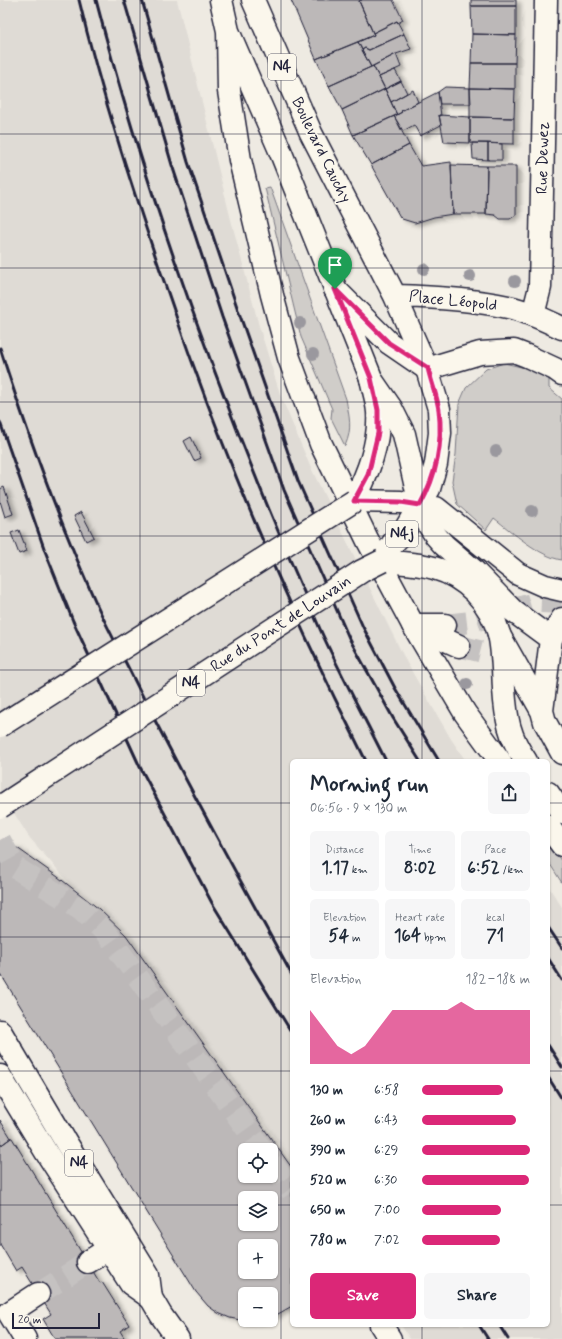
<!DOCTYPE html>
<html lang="en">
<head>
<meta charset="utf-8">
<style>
	:root { --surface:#fff; --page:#f6f6f7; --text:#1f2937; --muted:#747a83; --accent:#db2777 }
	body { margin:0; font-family:Mynerve,sans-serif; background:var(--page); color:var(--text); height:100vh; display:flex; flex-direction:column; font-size:15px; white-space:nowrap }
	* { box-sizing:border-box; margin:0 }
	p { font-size:13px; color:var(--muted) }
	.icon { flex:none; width:22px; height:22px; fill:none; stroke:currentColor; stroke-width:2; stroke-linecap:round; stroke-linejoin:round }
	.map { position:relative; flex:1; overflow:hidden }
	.side { position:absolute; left:290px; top:759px; width:260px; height:568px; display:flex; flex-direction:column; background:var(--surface); border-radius:6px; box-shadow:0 1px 3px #0004 }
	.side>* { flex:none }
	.buttons { position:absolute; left:238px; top:1143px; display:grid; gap:8px }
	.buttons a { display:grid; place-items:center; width:40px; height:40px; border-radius:6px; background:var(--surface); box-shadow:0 1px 3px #0004; font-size:20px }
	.scale { position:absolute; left:12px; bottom:10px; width:88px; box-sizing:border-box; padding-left:4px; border:2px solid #22223b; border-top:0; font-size:11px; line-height:14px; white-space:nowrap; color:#22223b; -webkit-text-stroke:3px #fbf7ec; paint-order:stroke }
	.pin { position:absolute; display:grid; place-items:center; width:34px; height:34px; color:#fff; margin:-41px -17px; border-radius:50% 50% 50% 0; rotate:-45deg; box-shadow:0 0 4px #0007 }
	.pin .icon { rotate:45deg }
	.round { display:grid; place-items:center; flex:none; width:42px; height:42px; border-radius:6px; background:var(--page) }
	.overview { display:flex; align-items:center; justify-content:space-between; height:68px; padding:0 20px }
	h1 { font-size:22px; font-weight:700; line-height:30px }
	.stats { display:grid; grid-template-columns:repeat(3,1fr); gap:6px; height:68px; padding:4px 20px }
	.stats div { display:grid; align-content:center; border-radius:6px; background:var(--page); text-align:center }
	.stats b { font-size:17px; font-weight:700 }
	.stats small { font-size:11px; font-weight:400 }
	.stats p { font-size:11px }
	.chart { height:112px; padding:8px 20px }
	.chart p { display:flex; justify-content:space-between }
	.chart svg { width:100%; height:72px; margin-top:4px; fill:var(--accent); opacity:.7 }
	.primary-button { display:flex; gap:8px; margin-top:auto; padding:8px 20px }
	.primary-button a { flex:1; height:46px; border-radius:6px; background:var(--accent); color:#fff; font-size:16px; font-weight:700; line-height:46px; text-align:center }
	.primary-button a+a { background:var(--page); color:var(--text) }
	ul { padding:0 20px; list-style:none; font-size:13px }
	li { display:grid; grid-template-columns:64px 48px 1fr; align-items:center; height:30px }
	li i { height:10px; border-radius:5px; background:var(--accent) }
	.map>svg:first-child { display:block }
	.built { fill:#dfdbd5 }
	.green { fill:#d0cdc9; stroke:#797882 }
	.building { fill:#bcb8b8; stroke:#22223b; fill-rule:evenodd; filter:url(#shadow) }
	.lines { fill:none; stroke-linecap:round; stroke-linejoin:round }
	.minor-tunnel { stroke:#c5c2c1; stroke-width:22; stroke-dasharray:22 11; stroke-linecap:butt }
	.minor-casing { stroke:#22223b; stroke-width:25 }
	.major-casing { stroke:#22223b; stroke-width:25 }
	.minor { stroke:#fbf7ec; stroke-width:22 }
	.major { stroke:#fbf7ec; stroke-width:22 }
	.rail { stroke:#22223b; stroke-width:3 }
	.major-bridge-casing { stroke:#22223b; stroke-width:25; stroke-linecap:butt }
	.major-bridge { stroke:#fbf7ec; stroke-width:22 }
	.tree { fill:#9a989e }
	.route-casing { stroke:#fff; stroke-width:8 }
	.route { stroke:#db2777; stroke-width:5 }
	.grid { fill:none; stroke:#22223b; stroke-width:1; stroke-opacity:0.55 }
	.labels { text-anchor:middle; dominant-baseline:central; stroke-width:3.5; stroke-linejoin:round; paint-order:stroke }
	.shield { fill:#fbf7ec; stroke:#636270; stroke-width:1 }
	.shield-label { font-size:15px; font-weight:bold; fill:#22223b }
	.street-label { font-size:16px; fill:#22223b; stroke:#fbf7ec }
</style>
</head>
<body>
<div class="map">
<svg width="562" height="1339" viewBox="0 0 562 1339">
	<defs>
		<filter id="shadow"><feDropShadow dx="4.5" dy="2.5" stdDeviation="2" flood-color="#0004"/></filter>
	</defs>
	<rect width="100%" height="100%" fill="#eeeae2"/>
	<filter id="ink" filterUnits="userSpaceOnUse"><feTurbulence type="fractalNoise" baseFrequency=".025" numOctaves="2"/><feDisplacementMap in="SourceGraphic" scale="8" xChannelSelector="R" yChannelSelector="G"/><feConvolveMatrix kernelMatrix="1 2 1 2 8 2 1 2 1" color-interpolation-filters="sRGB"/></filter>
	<g filter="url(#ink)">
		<path class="built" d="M0,0H177L230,216L259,326L280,394L310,466L385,619L407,663L451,739L466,761H292V1161L127,934L100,907L71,885L29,837L0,791Z
			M548,886L562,907V1339H410L401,1325H548Z"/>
		<path class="green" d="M270,187L346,399C349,417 353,428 345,446L331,418L332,409L301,337L265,188Z
			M504,363L534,370L549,378V388L562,399V560C540,557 512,532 494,518L486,530L457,504L452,481L456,454L459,404L466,388L486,369Z
			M548,843L562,862V883L548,861Z"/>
		<path class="building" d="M291,0H362L359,1L374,35L316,59Z
			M362,0H393L403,20L398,23L397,21L373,33L359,1Z
			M471,0H516V6H471Z
			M471,6H516V35L472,34Z
			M397,21L404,34L369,50L365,48L362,50L358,42L374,35L373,33Z
			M404,34L411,49L396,54L371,67L362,50L365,48L369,50Z
			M472,34L516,35L515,63H471Z
			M358,42L371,67L329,86L316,59Z
			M396,54L401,67L379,77L373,66Z
			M471,63H515V89L470,88Z
			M373,66L385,89L342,110L329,86Z
			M395,70L401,81L385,89L379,77Z
			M401,81L407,93L391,102L385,89Z
			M445,87L470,88L471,104H440L438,92Z
			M470,88L515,89L514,118L470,117Z
			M385,89L397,115L353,135L342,110Z
			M413,90L418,102L401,111L402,112L397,115L391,102Z
			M438,92L441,116L439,115L441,125L420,136L414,125L403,131L394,116L402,112L401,111Z
			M439,115L470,117V143L444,142Z
			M394,116L409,145L371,165L353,135Z
			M470,117L514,118V144L470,143Z
			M472,143H488V160L473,159Z
			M488,143L502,144V160H488Z
			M409,145L421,166L451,162L453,214L434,217L415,223L402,219L400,217L371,165Z
			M451,165L487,166L486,214H453Z
			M487,166H516V215L510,219H500L495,215L486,214Z
			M191,437L201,458L194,461L184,441Z
			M4,487L13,514L5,517L0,501V489Z
			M81,512L94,537L86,541L74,516Z
			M19,530L27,551L19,554L11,533Z
			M13,845L58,877L99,909L126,935L292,1168V1306L271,1318V1294H245V1320H261L245,1321L230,1318L218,1313L208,1306L196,1292L0,973V857ZM245,1150H271V1176H245ZM245,1198H271V1224H245ZM245,1246H271V1272H245Z
			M0,1120L11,1138L0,1146Z
			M11,1138H12L100,1283L102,1282L129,1325L120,1331L125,1339H55L43,1319L51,1314L22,1267L16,1271L0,1244V1146Z"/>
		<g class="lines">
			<path class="minor-tunnel" d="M445,625L471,622L538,602L562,603
				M459,646L487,653
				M0,840L16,868L81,909L106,933L262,1150
				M271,1162L292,1192
				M38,1294L88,1262"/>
			<defs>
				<path id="minor" d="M335,289L389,343L427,369
					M533,315L540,287L546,0
					M371,379L391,408L404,434L420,505L429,525L436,536L444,545L472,569L513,611L551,639
					M354,501L401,502L420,505
					M445,625H413L459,646
					M499,635L542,711L545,722L562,753
					M542,711L551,639L562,619
					M0,1076L46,1152L131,1284L151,1298
					M88,1262L108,1249
					M381,1325L390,1339
					M25,1339L9,1313L38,1294"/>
				<path id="major" d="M221,0L228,31L279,148L371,378C373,389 377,400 378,412C380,443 368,473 354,501
					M253,0L311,133L395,296L427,369L439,409L440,433L436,464L429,489L403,533L393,543L382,561C399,563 417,563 434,568C466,577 490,602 499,634C503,651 503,672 504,689C506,718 509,737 526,761
					M228,31L229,91L240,160L272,295L289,358L321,444L368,541L413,625L465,713L500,761
					M395,296C433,297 471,299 508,307C527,311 545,320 562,328
					M427,369L480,353L514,351L527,356L555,369L562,374
					M420,505L436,508L518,574L545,586L562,590
					M548,793L562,813
					M548,826L562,845
					M0,1031L67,1144L148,1275L151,1298L161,1315L178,1339"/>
			</defs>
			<use href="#minor" class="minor-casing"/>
			<use href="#major" class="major-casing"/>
			<use href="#minor" class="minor"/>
			<use href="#major" class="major"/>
			<path class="rail" d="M79,0C101,92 130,181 160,270C172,303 182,335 194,367C243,502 301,633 366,761
				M96,0C152,216 230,425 320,629C340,673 364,717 386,761
				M124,0L172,165L222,317L284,490L349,638L393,718L420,761
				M142,0L188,162L238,310L298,481L363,627L395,688L439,761
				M0,348C28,435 59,522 97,605C108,629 121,653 133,677C183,778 238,876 292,975
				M0,422L45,551L73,621L140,767L212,903L292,1033
				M548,927L562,948
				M548,958L562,980
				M548,1045L562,1067
				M548,1077L562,1099
				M479,1325L488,1339
				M499,1325L508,1339"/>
			<defs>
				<path id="major-bridge" d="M0,726L354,501
					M0,807L362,571L382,561"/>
			</defs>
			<use href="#major-bridge" class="major-bridge-casing"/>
			<use href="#major-bridge" class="major-bridge"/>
		</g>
		<g class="tree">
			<circle cx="424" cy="269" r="6"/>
			<circle cx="470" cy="276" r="6"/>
			<circle cx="515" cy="281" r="6"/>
			<circle cx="300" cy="323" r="6"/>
			<circle cx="313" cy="354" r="6"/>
			<circle cx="496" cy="451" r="6"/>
			<circle cx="532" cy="511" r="6"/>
			<circle cx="467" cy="684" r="6"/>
		</g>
	</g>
	<g class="lines" filter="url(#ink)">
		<defs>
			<path id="route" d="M335,289L389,343L428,368C431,382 437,396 439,410C443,443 436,476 420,505L401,502L354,501L368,475L378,433V410L371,378Z"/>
		</defs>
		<use href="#route" class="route-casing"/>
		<use href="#route" class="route"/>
	</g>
	<path class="grid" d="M140,0V1339M281,0V1339M422,0V761M0,134H562M0,268H562M0,402H562M0,536H562M0,670H562M0,803H292M548,803H562M0,937H292M548,937H562M0,1071H292M548,1071H562M0,1205H245M271,1205H292M548,1205H562M422,1325V1339"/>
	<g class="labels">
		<g class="shield">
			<rect x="268" y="54" width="28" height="26" rx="3"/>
			<rect x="386" y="521" width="32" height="26" rx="3"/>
			<rect x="177" y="670" width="28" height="26" rx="3"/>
			<rect x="65" y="1150" width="28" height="26" rx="3"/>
		</g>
		<g class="shield-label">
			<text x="282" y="67">N4</text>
			<text x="402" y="534">N4j</text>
			<text x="191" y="683">N4</text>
			<text x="79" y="1163">N4</text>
		</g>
		<g class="street-label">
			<text transform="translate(321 150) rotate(64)">Boulevard Cauchy</text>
			<text transform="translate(543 158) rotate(-89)">Rue Dewez</text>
			<text transform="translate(453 301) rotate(6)">Place Léopold</text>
			<text transform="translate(281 624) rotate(-33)">Rue du Pont de Louvain</text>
		</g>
	</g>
</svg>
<div class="buttons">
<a><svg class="icon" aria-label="locate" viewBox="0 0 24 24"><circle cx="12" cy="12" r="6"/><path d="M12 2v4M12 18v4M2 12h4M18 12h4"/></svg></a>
<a><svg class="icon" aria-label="layers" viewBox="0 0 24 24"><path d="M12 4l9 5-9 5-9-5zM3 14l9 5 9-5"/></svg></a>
<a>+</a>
<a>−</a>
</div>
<div class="scale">20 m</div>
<div class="pin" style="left:335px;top:289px;background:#1e9e55"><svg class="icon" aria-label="arrive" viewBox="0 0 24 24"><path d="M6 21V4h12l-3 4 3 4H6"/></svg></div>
<section class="side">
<div class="overview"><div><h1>Morning run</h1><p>06:56 · 9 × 130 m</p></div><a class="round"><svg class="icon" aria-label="share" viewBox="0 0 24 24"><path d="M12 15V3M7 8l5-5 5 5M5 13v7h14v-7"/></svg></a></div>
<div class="stats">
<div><p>Distance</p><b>1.17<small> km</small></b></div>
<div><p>Time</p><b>8:02</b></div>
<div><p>Pace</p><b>6:52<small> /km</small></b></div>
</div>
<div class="stats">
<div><p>Elevation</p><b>54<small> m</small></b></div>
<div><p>Heart rate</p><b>164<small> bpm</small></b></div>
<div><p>kcal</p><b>71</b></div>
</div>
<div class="chart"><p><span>Elevation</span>182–188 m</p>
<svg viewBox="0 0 160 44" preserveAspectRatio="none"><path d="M0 44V11L10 22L20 33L30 38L40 33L50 22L60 11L70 11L80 11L90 11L100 11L110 6L120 11L130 11L140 11L150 11L160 11V44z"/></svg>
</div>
<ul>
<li><b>130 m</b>6:58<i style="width:75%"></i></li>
<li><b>260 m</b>6:43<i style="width:87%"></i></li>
<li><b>390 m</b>6:29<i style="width:100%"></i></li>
<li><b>520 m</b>6:30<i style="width:99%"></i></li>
<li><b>650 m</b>7:00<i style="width:73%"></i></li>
<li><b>780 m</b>7:02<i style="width:72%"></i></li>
</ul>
<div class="primary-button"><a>Save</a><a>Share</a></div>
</section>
</div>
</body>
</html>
